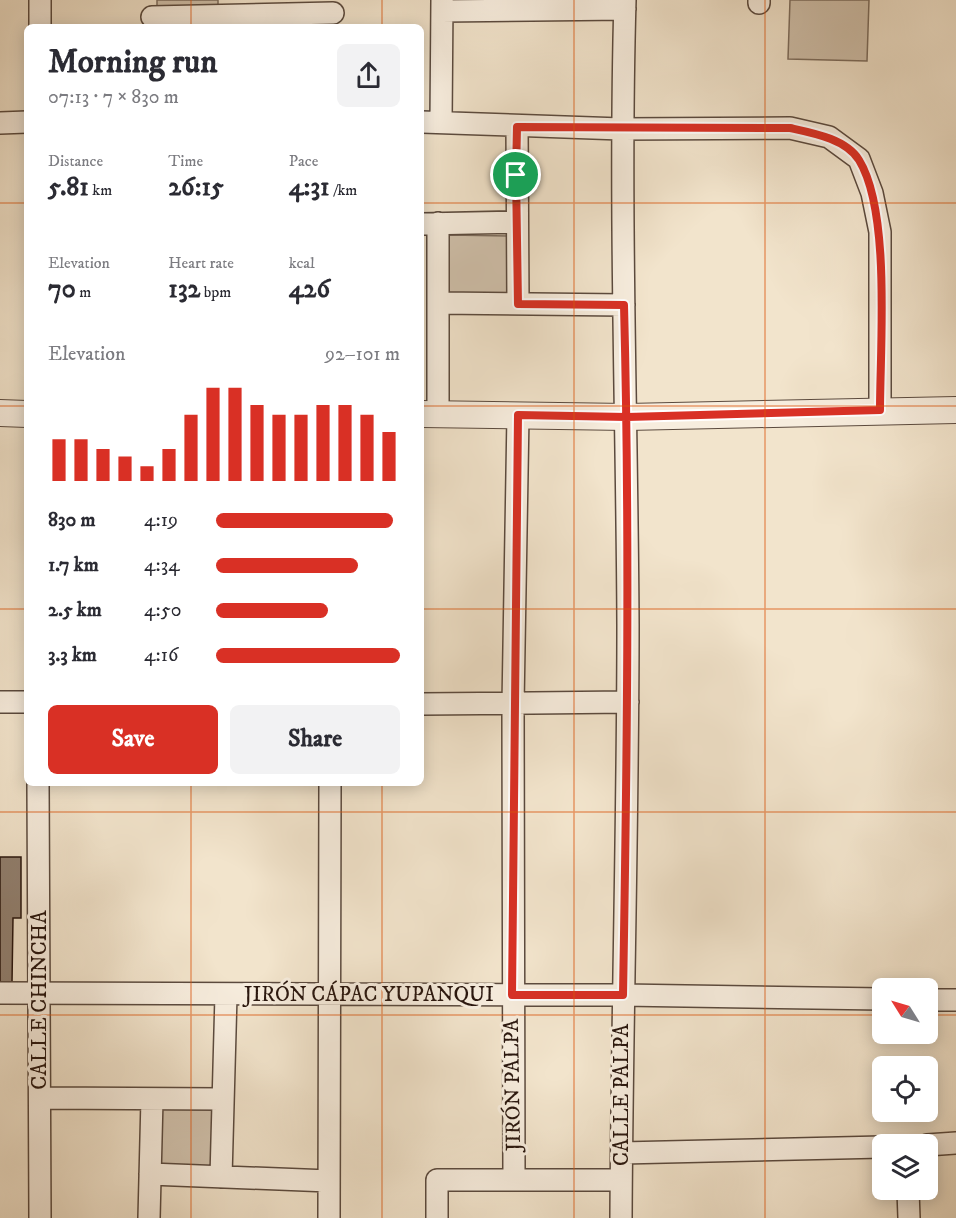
<!DOCTYPE html>
<html lang="en">
<head>
<meta charset="utf-8">
<style>
	:root { --surface:#fff; --page:#f2f2f3; --text:#2b2b33; --muted:#7c7c81; --accent:#d93025 }
	body { margin:0; font-family:"IM FELL DW Pica",serif; background:var(--page); color:var(--text); height:100vh; display:flex; flex-direction:column; font-size:22px; white-space:nowrap }
	* { box-sizing:border-box; margin:0 }
	p { font-size:20px; color:var(--muted) }
	.icon { flex:none; width:33px; height:33px; fill:none; stroke:currentColor; stroke-width:2; stroke-linecap:round; stroke-linejoin:round }
	.map { position:relative; flex:1; overflow:hidden }
	.side { position:absolute; left:24px; top:24px; width:400px; height:762px; display:flex; flex-direction:column; background:var(--surface); border-radius:9px; box-shadow:0 3px 15px #0003 }
	.side>* { flex:none }
	.needle { width:39px; rotate:307deg }
	.fabs { position:absolute; left:872px; top:978px; display:grid; gap:12px }
	.fabs a { display:grid; place-items:center; width:66px; height:66px; border-radius:9px; background:var(--surface); box-shadow:0 3px 15px #0003; font-size:30px }
	.pin { position:absolute; display:grid; place-items:center; width:51px; height:51px; color:#fff; margin:-26px; border:3px solid #fff; border-radius:50%; box-shadow:0 2px 6px #0007 }
	.round { display:grid; place-items:center; flex:none; width:63px; height:63px; border-radius:9px; background:var(--page) }
	.headline { display:flex; align-items:center; justify-content:space-between; height:102px; padding:0 24px }
	h1 { font-size:33px; font-weight:700; line-height:45px }
	.stats { display:grid; grid-template-columns:repeat(3,1fr); gap:9px; height:102px; padding:6px 24px }
	.stats div { display:grid; align-content:center }
	.stats b { font-size:26px; font-weight:700 }
	.stats small { font-size:16px; font-weight:400 }
	.stats p { font-size:16px }
	.chart { height:168px; padding:12px 24px }
	.chart p { display:flex; justify-content:space-between }
	.chart svg { width:100%; height:108px; margin-top:6px; stroke:var(--accent); stroke-width:6 }
	.button { display:flex; gap:12px; margin-top:auto; padding:12px 24px }
	.button a { flex:1; height:69px; border-radius:9px; background:var(--accent); color:#fff; font-size:24px; font-weight:700; line-height:69px; text-align:center }
	.button a+a { background:var(--page); color:var(--text) }
	ul { padding:0 24px; list-style:none; font-size:20px }
	li { display:grid; grid-template-columns:96px 72px 1fr; align-items:center; height:45px }
	li i { height:15px; border-radius:8px; background:var(--accent) }
	.map>svg:first-child { display:block }
	.green { fill:#d0c1ac; stroke:#7c6c5d; stroke-width:1.5 }
	.building { fill:#928171; stroke:#29160e; stroke-width:1.5 }
	.lines { fill:none; stroke-linecap:round; stroke-linejoin:round }
	.minor-casing { stroke:#5b4a3e; stroke-width:24 }
	.tertiary-casing { stroke:#5b4a3e; stroke-width:28 }
	.minor { stroke:#f7edde; stroke-width:21 }
	.tertiary { stroke:#f7edde; stroke-width:26 }
	.route-casing { stroke:#fff; stroke-width:12 }
	.route { stroke:#d93025; stroke-width:8 }
	.grid { fill:none; stroke:#de560c; stroke-width:1.5; stroke-opacity:0.55 }
	.labels { text-anchor:middle; dominant-baseline:central; stroke-width:6; stroke-linejoin:round; paint-order:stroke }
	.street-label { font-size:21px; fill:#29160e; stroke:#f7edde }
</style>
</head>
<body>
<div class="map">
<svg width="956" height="1218" viewBox="0 0 956 1218">
	<rect width="100%" height="100%" fill="#f2e4cc"/>
	<filter id="stains"><feTurbulence type="fractalNoise" baseFrequency=".00333" numOctaves="4"/><feColorMatrix values="0 0 0 0 .2 0 0 0 0 .09 0 0 0 0 .02 0 0 0 .5 -.17"/></filter>
	<radialGradient id="worn" r=".72"><stop offset=".6" stop-color="#630" stop-opacity="0"/><stop offset="1" stop-color="#630" stop-opacity=".3"/></radialGradient>
	<path class="green" d="M157,0H218V8L157,7Z
		M790,0H869L867,61L788,59Z
		M449,235L509,236V297L448,298Z
		M158,1106L213,1109V1166H157Z"/>
	<path class="building" d="M0,857H21V918H13L12,983H0Z"/>
	<g class="lines">
		<defs>
			<path id="minor" d="M759,3V0
				M442,11L625,9
				M152,17L333,13
				M40,27V0
				M422,122L621,129L790,128L829,137L859,159L872,193L880,232V410
				M441,122L442,0
				M0,123L27,122
				M517,127L518,304
				M438,223V414
				M422,224L516,222
				M438,303L624,305
				M0,702H27
				M422,704L628,702
				M38,783L40,1218
				M0,993L623,995L882,999
				M927,1000H956
				M40,1098L222,1099
				M927,1145L956,1143
				M622,1153L882,1147
				M150,1174L329,1181
				M221,1177L226,995
				M514,1180L513,705L518,415
				M908,1190L909,1218
				M149,1218L152,1099
				M329,1218L330,783
				M437,1218V1180H621
				M621,1218C622,1020 628,822 628,624C627,416 619,208 625,0"/>
			<path id="tertiary" d="M0,413L27,414
				M422,414L627,417L956,410"/>
		</defs>
		<use href="#minor" class="minor-casing"/>
		<use href="#tertiary" class="tertiary-casing"/>
		<use href="#minor" class="minor"/>
		<use href="#tertiary" class="tertiary"/>
	</g>
	<g class="lines">
		<defs>
			<path id="route" d="M516,175L518,304L624,305C630,535 627,765 623,995H512L518,415L627,417L880,410C880,347 891,212 859,160C846,139 813,133 790,128L517,127L516,175"/>
		</defs>
		<use href="#route" class="route-casing"/>
		<use href="#route" class="route"/>
	</g>
	<path class="grid" d="M191,0V27M382,0V27M574,0V1218M765,0V1218M0,203H27M422,203H956M0,406H27M422,406H956M0,609H27M422,609H956M191,783V1218M382,783V1218M0,812H956M0,1015H882M927,1015H956"/>
	<g class="labels">
		<g class="street-label">
			<text x="369" y="995">JIRÓN CÁPAC YUPANQUI</text>
			<text transform="translate(40 1000) rotate(-90)">CALLE CHINCHA</text>
			<text transform="translate(513 1085) rotate(-91)">JIRÓN PALPA</text>
			<text transform="translate(622 1095) rotate(-90)">CALLE PALPA</text>
		</g>
	</g>
	<rect width="100%" height="100%" filter="url(#stains)"/>
	<rect width="100%" height="100%" fill="url(#worn)"/>
</svg>
<div class="fabs">
<a><svg class="needle" viewBox="-14 -14 28 28"><path d="M0-13l5 13h-10z" fill="#e53935"/><path d="M0 13l5-13h-10z" fill="#7c7c81"/></svg></a>
<a><svg class="icon" aria-label="locate" viewBox="0 0 24 24"><circle cx="12" cy="12" r="6"/><path d="M12 2v4M12 18v4M2 12h4M18 12h4"/></svg></a>
<a><svg class="icon" aria-label="layers" viewBox="0 0 24 24"><path d="M12 4l9 5-9 5-9-5zM3 14l9 5 9-5"/></svg></a>
</div>
<div class="pin" style="left:516px;top:175px;background:#1e9e55"><svg class="icon" aria-label="arrive" viewBox="0 0 24 24"><path d="M6 21V4h12l-3 4 3 4H6"/></svg></div>
<section class="side">
<div class="headline"><div><h1>Morning run</h1><p>07:13 · 7 × 830 m</p></div><a class="round"><svg class="icon" aria-label="share" viewBox="0 0 24 24"><path d="M12 15V3M7 8l5-5 5 5M5 13v7h14v-7"/></svg></a></div>
<div class="stats">
<div><p>Distance</p><b>5.81<small> km</small></b></div>
<div><p>Time</p><b>26:15</b></div>
<div><p>Pace</p><b>4:31<small> /km</small></b></div>
</div>
<div class="stats">
<div><p>Elevation</p><b>70<small> m</small></b></div>
<div><p>Heart rate</p><b>132<small> bpm</small></b></div>
<div><p>kcal</p><b>426</b></div>
</div>
<div class="chart"><p><span>Elevation</span>92–101 m</p>
<svg viewBox="0 0 160 44" preserveAspectRatio="none"><path d="M5 44V27M15 44V27M25 44V31M35 44V34M45 44V38M55 44V31M65 44V17M75 44V6M85 44V6M95 44V13M105 44V17M115 44V17M125 44V13M135 44V13M145 44V17M155 44V24"/></svg>
</div>
<ul>
<li><b>830 m</b>4:19<i style="width:96%"></i></li>
<li><b>1.7 km</b>4:34<i style="width:77%"></i></li>
<li><b>2.5 km</b>4:50<i style="width:61%"></i></li>
<li><b>3.3 km</b>4:16<i style="width:100%"></i></li>
</ul>
<div class="button"><a>Save</a><a>Share</a></div>
</section>
</div>
</body>
</html>
